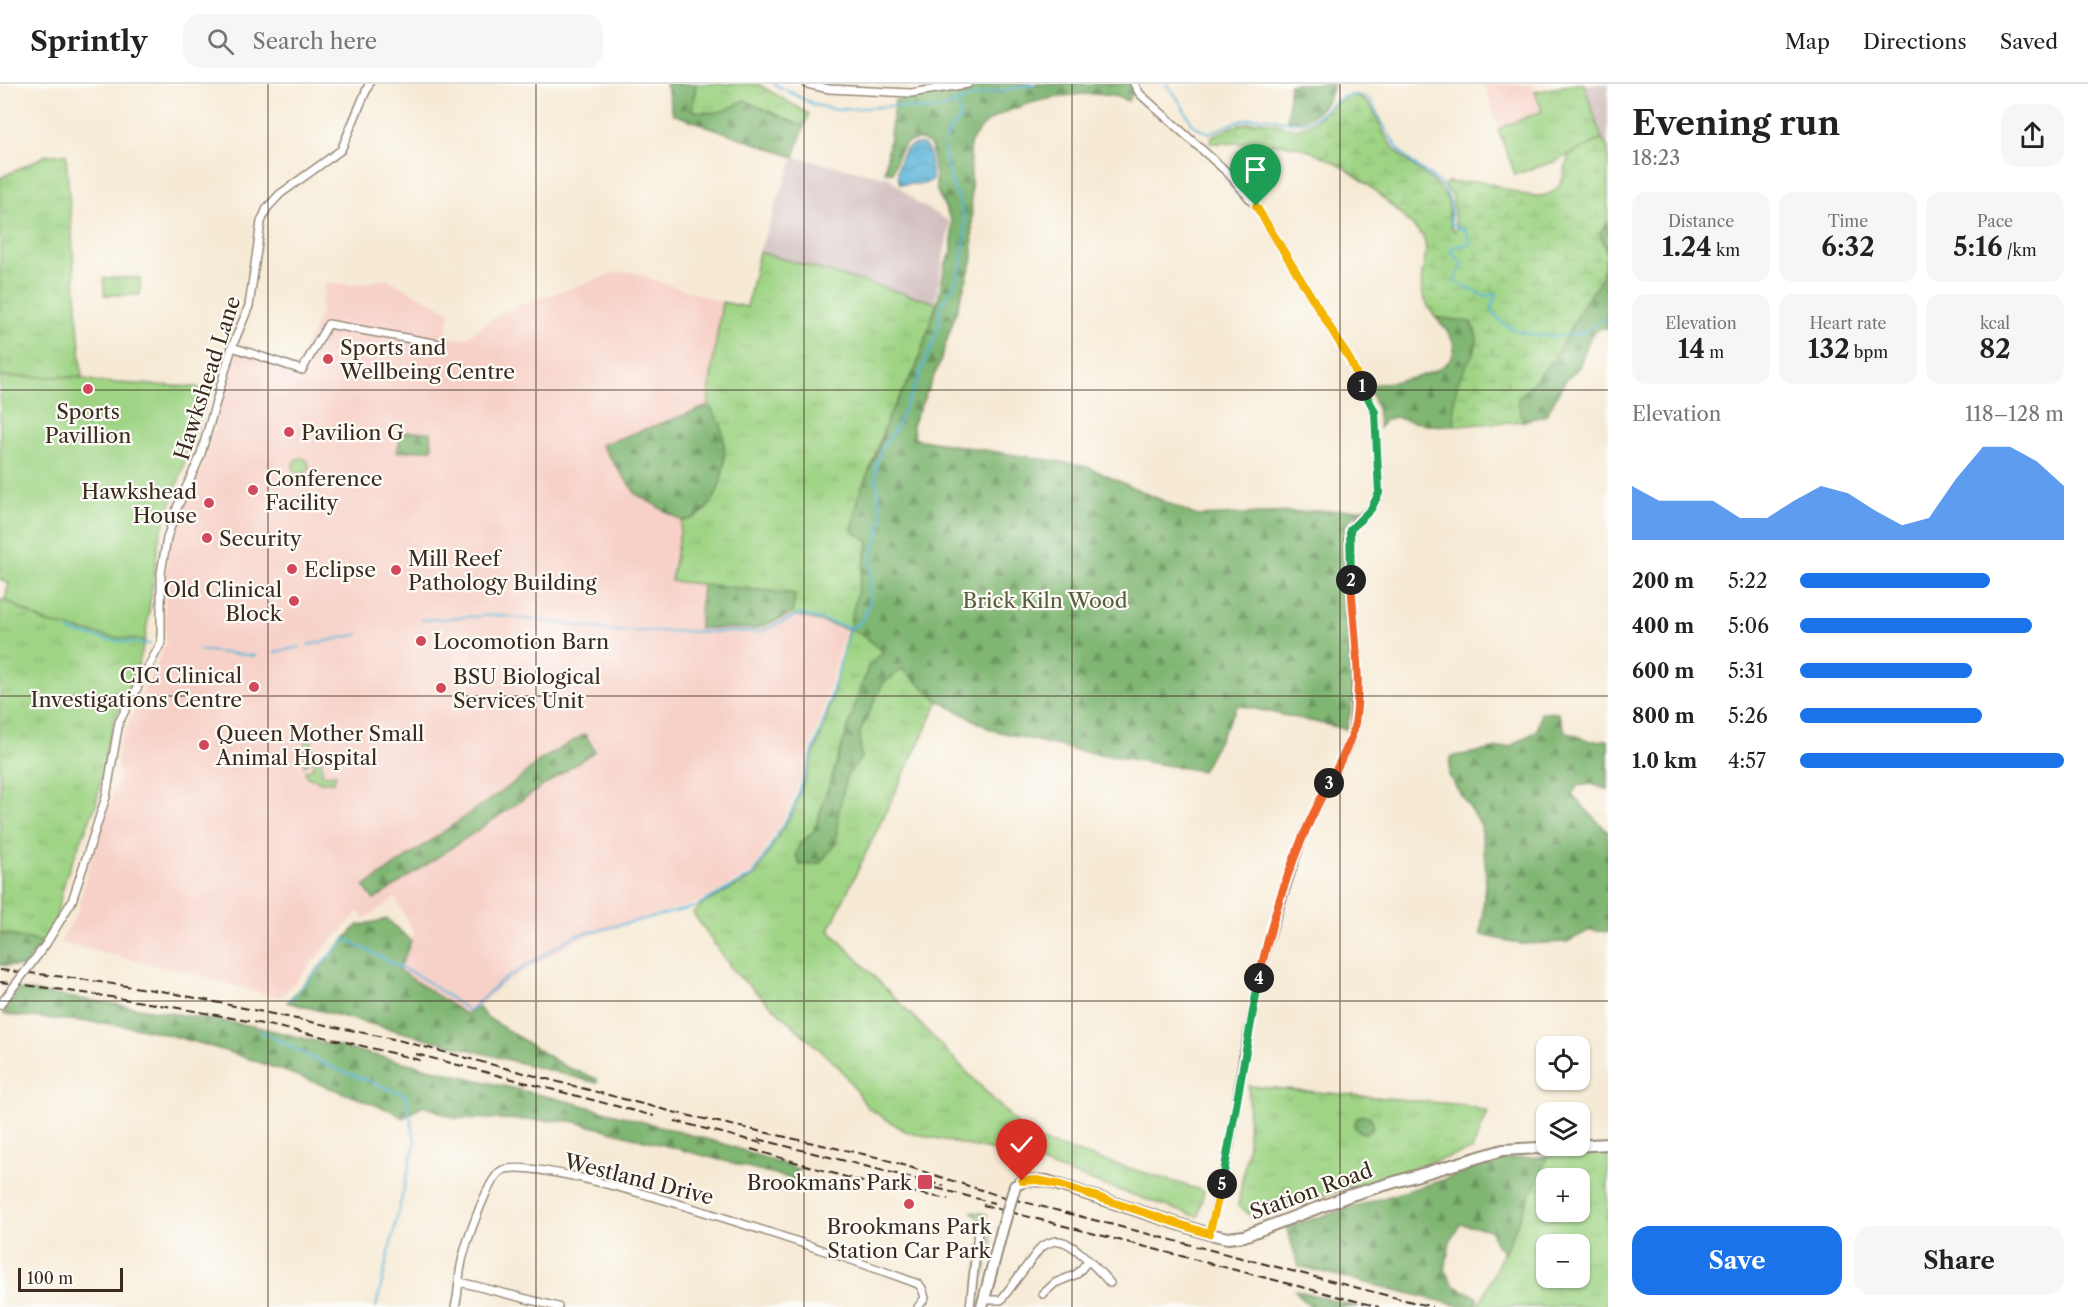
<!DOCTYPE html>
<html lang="en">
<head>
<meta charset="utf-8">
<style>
	:root { --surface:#fff; --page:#f6f6f6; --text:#222; --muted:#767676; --line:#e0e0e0; --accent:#1a73e8 }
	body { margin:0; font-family:"Libre Caslon Text",serif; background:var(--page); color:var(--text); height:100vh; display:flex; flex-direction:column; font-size:22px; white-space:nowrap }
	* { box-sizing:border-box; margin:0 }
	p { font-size:20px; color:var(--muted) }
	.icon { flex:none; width:33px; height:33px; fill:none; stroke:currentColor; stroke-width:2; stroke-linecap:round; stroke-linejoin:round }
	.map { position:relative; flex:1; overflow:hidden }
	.side { display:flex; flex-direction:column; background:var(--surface); width:480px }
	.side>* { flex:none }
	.fabs { position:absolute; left:1536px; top:952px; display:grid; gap:12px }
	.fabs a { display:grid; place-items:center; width:54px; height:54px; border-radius:12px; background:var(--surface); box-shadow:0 2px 4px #0004; font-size:30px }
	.scale { position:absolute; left:18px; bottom:15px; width:105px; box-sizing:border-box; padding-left:6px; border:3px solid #3b2a1e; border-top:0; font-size:16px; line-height:21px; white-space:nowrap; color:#3b2a1e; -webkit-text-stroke:4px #fdfcf7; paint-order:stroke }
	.pin { position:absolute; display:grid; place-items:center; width:51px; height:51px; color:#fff; margin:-62px -26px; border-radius:50% 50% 50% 0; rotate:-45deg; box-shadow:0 0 6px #0007 }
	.pin .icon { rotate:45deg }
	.km { position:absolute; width:30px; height:30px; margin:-15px; border-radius:50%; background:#222; color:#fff; font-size:16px; line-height:30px; text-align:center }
	.round { display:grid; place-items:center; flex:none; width:63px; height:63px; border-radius:18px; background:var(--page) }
	.headline { display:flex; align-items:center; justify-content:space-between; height:102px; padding:0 24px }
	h1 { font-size:33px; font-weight:800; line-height:45px }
	.figures { display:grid; grid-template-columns:repeat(3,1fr); gap:9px; height:102px; padding:6px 24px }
	.figures div { display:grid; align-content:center; border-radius:15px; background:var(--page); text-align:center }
	.figures b { font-size:26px; font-weight:800 }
	.figures small { font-size:16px; font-weight:400 }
	.figures p { font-size:16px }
	.chart { height:168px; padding:12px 24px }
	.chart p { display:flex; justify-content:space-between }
	.chart svg { width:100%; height:108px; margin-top:6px; fill:var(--accent); opacity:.7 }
	.button { display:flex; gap:12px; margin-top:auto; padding:12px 24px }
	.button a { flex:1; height:69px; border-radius:18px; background:var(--accent); color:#fff; font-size:24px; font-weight:800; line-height:69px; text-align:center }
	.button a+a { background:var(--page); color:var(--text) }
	ul { padding:0 24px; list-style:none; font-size:20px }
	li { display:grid; grid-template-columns:96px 72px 1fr; align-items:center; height:45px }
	li i { height:15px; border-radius:8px; background:var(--accent) }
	header { display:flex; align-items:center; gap:36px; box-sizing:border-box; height:84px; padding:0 30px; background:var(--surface); border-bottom:2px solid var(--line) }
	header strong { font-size:28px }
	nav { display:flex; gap:33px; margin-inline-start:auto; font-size:21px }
	.search { width:420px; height:54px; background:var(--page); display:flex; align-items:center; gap:15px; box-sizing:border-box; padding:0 21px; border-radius:18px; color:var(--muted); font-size:22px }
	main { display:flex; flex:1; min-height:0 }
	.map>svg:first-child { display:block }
	.built { fill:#f7d1c8 }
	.industrial { fill:#d2bfc0 }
	.grass { fill:url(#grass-tufts); stroke:#6d7f52; stroke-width:1.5; fill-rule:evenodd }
	.forest { fill:url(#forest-firs); stroke:#5d7048; stroke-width:1.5 }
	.wetland { fill:url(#wetland-marsh); stroke:#6d7f52; stroke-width:1.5 }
	.park { fill:#9fd485; stroke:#6d7f52; stroke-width:1.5 }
	.water { fill:url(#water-waves); stroke:#4c707c; stroke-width:1.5 }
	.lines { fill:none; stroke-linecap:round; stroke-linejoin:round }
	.stream { stroke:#5cb6da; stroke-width:2 }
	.street-casing { stroke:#988a7a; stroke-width:10 }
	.secondary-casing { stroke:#988a7a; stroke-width:14 }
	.street { stroke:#fff; stroke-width:7 }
	.secondary { stroke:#fff; stroke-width:10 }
	.rail { stroke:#3b2a1e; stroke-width:2; stroke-dasharray:9 4.5; stroke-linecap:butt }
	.street-bridge-casing { stroke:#988a7a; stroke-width:10; stroke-linecap:butt }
	.secondary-bridge-casing { stroke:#988a7a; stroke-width:14; stroke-linecap:butt }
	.street-bridge { stroke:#fff; stroke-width:7 }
	.secondary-bridge { stroke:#fff; stroke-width:10 }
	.split-1-casing { stroke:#fff; stroke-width:12 }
	.split-2-casing { stroke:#fff; stroke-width:12 }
	.split-3-casing { stroke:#fff; stroke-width:12 }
	.split-4-casing { stroke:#fff; stroke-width:12 }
	.split-5-casing { stroke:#fff; stroke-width:12 }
	.split-6-casing { stroke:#fff; stroke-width:12 }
	.split-1 { stroke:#f5b400; stroke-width:8 }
	.split-2 { stroke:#22a559; stroke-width:8 }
	.split-3 { stroke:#f0652b; stroke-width:8 }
	.split-4 { stroke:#f0652b; stroke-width:8 }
	.split-5 { stroke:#22a559; stroke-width:8 }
	.split-6 { stroke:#f5b400; stroke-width:8 }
	.grid { fill:none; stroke:#3b2a1e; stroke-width:1.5; stroke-opacity:0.55 }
	.poi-dot { fill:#d1495b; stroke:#fdfcf7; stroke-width:2 }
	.labels { text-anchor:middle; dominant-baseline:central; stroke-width:4.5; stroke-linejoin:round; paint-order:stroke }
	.poi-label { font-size:21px; fill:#3b2a1e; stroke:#fdfcf7; text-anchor:start }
	.street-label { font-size:21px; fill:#3b2a1e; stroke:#fdfcf7 }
	.park-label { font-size:21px; fill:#595d3d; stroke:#fdfcf7 }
</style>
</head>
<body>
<header>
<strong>Sprintly</strong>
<div class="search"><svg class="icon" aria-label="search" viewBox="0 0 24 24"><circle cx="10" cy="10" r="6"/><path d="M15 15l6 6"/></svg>Search here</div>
<nav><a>Map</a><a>Directions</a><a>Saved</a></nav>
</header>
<main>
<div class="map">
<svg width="1608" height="1223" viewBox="0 0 1608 1223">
	<defs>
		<pattern id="grass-tufts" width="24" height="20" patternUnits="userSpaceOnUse" patternTransform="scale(1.5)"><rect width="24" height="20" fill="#9fd485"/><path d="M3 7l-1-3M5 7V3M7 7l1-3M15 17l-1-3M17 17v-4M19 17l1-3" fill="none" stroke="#8ab672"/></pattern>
		<pattern id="forest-firs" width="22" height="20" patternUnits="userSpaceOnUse" patternTransform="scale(1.5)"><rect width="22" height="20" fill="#7fb672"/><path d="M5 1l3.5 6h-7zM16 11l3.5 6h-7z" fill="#69945d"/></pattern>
		<pattern id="wetland-marsh" width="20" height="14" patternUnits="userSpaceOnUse" patternTransform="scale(1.5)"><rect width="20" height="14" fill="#9fd485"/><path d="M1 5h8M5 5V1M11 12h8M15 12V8" fill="none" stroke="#8ab672"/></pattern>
		<pattern id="water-waves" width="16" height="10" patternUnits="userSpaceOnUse" patternTransform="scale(1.5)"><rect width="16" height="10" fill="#5cb6da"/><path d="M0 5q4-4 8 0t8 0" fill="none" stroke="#4d94b0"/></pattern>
	</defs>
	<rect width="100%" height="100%" fill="#fdfcf7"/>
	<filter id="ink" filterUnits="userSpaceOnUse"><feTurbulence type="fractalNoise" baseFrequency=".0167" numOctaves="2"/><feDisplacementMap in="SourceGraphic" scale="12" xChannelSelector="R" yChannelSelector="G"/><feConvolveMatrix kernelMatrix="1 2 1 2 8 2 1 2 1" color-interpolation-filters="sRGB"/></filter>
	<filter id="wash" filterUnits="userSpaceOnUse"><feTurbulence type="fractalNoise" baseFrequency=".008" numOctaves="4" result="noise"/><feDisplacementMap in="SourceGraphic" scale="24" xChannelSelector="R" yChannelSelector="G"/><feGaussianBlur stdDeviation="1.35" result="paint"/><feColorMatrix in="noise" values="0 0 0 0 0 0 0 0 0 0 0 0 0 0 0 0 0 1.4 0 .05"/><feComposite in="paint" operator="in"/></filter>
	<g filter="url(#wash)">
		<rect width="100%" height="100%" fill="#f6ead5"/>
		<path class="built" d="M1484,0H1532L1542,27L1498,45Z
			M630,188L722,218L709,322L601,361L636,410L682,437L672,496L702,500L699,543L756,545L792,530L845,545L821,632L791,721L751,789L699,818L580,854L500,902L478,923L465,930L398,886L414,849L395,814L365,835L359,827L285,909L278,913L185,888L60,859L78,827L89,780L120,690L117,682L118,662L166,559L164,498L171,454L204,378L237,261L295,282L319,234L326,198L351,201L387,195L451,228L445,253L464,255L506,226L614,189Z"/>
		<path class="industrial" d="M1584,0H1608V64L1602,55Z
			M794,73L889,94L919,120L950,138L935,218L759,168Z"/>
		<path class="grass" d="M696,0H758L809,30L804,43L744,16C726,28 713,32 691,26Z
			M1572,0H1584L1602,55L1554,78L1515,90L1498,45L1542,27L1535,8Z
			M66,70L82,293H0V94L47,71Z
			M759,168L937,219L916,284L888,333L870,385L869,457L849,545L865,552L939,617L829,846L1031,1054L1204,1107L1198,1133L1022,1073L907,1048L868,1024L840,984L734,888L693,829L701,821L755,792L794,726L827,634L848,545L792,530L795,510L671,497L682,437C722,432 730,374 721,342C719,335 711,330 709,323C706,312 720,235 722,218L747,223Z
			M293 382a8 8 0 1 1 16 0a8 8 0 1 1-16 0Z
			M0,516H5L45,538L110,553L145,556L133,599L116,631L108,659L96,721L66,792L55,837L43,858L0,849Z
			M308,638L311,644L313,676L304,682Z
			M321,670L322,691L336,690L334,698H322L307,693L305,687L311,685Z
			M1249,1002L1464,1021L1488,1028L1472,1066C1399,1087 1327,1113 1252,1132L1238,1122L1248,1060Z
			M1608,1067V1223H1478L1548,1072ZM1546,1095H1580V1128H1546ZM1546,1161H1580V1194H1546Z
			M972,1128L987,1130L984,1147L993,1149L990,1157L981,1154V1138Z
			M993,1157L976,1223H973L980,1161Z"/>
		<path class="forest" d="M666,0H696L692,26C713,32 726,28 744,16L804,43L794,73L673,30Z
			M990,0H1132L1133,9L1128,17C1095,0 1014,17 985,40C979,45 975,53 970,59L973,175L939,281L912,341L915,355L1085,382L1197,432L1363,425L1351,434L1344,452C1348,508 1364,592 1346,645L1238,621L1202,687L1075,666L992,646L939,617L903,585L883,599L860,648L861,674L847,691L838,730L836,759L820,779L800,781L796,771L799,761L814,747L868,583L883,568L865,552L849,545L869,457L852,447L860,407L878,367L888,333L916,284L939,212L945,181L952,168V138L937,107L931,62C923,54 916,55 906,59L898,70L893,88H885L895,16L958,9Z
			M1290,0H1333C1328,23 1312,39 1287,36Z
			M1608,137V244H1601L1591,251L1579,283L1565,297L1546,331L1523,337L1517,317L1555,273L1584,219L1601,196L1605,163L1600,149Z
			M1435,233L1470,238L1478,254L1469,282L1460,294L1454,317L1455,342L1428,341L1394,333L1384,336L1379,344L1377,323L1367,301C1388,299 1453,293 1454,265C1454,252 1443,242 1435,233Z
			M709,322C713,328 719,335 721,342C730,375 722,432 682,437L636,410L601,361Z
			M402,348H431L432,365L397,368Z
			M702,500L795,510L792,530L756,545L699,544Z
			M1541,628L1558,629L1565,647L1590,657L1608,656V706L1592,700L1577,702L1572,711L1608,748V848L1590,846L1567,858L1522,860L1481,851L1486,787L1481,741L1449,692L1450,673L1511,662L1537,647Z
			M585,650L595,667L374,816L364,803L519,695L537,678Z
			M387,835L411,857L399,886L465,930L478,923L485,932L564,982L597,995V999L287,918L357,842Z
			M0,849L43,858L23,883L0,881Z
			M17,905L253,942L574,1019L724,1060L798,1085L796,1096L572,1037L454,1034L423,1021L403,1034L392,1027C313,998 235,966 153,947C104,936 53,937 3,930Z
			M1355 1040a9 9 0 1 1 18 0a9 9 0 1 1-18 0Z
			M1548,1072L1504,1169L1494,1158L1491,1146L1460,1140L1450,1158L1445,1186L1454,1202L1478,1213L1477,1223H1464L1299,1182L1286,1143L1443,1096L1492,1076Z
			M1295,1206L1358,1223H1310Z"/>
		<path class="wetland" d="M1354,11C1376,18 1378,41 1389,58C1404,80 1431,90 1446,112C1453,123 1445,138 1454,147L1458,142L1455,139L1452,112L1444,101L1448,98C1461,102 1472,95 1484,98C1506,103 1546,127 1561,98C1565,91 1566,79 1569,71L1602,55L1608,64V137L1600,149L1607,171L1601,196L1584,219L1555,273L1517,317L1523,337L1455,342C1454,326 1453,310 1460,294C1468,276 1487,258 1470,238L1435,233C1405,193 1436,178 1422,151C1386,116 1349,77 1298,63C1276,58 1235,60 1210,59L1211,53C1231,43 1249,34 1273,39C1282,41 1291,46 1300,44C1323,38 1330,13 1354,11Z"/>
		<path class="park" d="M104,194H140V211H104Z
			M0,293H77L99,298L195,303L209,307L159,454L145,556L110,553L45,538L5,516L9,500L0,495Z"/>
		<path class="water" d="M918,60L924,61L929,68L932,96L924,100H900C895,85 900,62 918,60Z"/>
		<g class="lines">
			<path class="stream" d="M774,0L815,21L836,26L892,22L928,26L945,24L974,12L1035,0
				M1166,0L1177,13L1193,41L1209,49C1229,42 1245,32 1267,34C1280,35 1294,42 1308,37C1330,29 1340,0 1370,16C1380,33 1388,53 1401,68C1428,98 1454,92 1451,140L1466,147L1470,160L1456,162L1450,166L1463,180L1454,198L1486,212L1497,210L1491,222C1500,253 1553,256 1580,249C1589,247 1600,237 1608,232
				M422,536L495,531L618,547L760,548L800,530L850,544
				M68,547L110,556L150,560
				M308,561L359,550
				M198,566L255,572
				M275,568L300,563
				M698,821L753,791L793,724L825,633L850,544C877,536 868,494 872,471C874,459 882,447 882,435C882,418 874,403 876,385C879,361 888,360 897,341C913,307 928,274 940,239C936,221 949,211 956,197C962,182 966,155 965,138C961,107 924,62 960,36L958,18
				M290,916L345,855L422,894L469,927L499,899L574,852L695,823
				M261,947L326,981L406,1011L415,1058L376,1223"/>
		</g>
	</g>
	<g filter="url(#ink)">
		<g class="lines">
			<defs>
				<path id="street" d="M807,0L829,5L911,9L968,0
					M1134,0L1140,10L1228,89L1256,122L1350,276L1375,328L1379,409L1371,425L1355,438L1348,455L1356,591L1353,648L1346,667L1305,746L1267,862L1243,972L1230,1061L1209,1150
					M232,263L302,286L328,240L439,260
					M28,884L46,860L72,817L106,713L119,638L161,559V489L167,454L177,424L200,373L232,263L249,222L261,138L267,124L280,110L341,66L369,0
					M0,921L12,905
					M460,1198L558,1223
					M1043,1210L1055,1199L1077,1190L1088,1177
					M984,1216H1001L1041,1163C1047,1160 1052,1156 1059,1157C1074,1158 1100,1188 1110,1199
					M455,1223C459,1209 458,1196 461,1182C464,1164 487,1096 501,1087C537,1065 864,1179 918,1200L922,1204L925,1214L918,1223
					M970,1223L979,1139"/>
				<path id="secondary" d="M1015,1102L1025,1096L1047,1097L1209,1150L1228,1154L1244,1152L1351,1111L1503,1066L1608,1060
					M982,1223L1002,1146"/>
			</defs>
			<use href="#street" class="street-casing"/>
			<use href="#secondary" class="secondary-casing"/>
			<use href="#street" class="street"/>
			<use href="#secondary" class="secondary"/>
			<path class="rail" d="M0,886L66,893L167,908L398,956L677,1029L881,1074L997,1111L1432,1223
				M0,898C143,915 284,941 423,977
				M416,970L654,1032
				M675,1037L765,1060
				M758,1055L944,1102
				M751,1065L873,1101L948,1115
				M936,1104L994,1119
				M983,1121L1379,1223"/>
			<defs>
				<path id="street-bridge" d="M12,905L28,884"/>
				<path id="secondary-bridge" d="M1002,1146L1015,1102"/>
			</defs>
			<use href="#street-bridge" class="street-bridge-casing"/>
			<use href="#secondary-bridge" class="secondary-bridge-casing"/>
			<use href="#street-bridge" class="street-bridge"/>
			<use href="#secondary-bridge" class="secondary-bridge"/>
		</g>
	</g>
	<g class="lines" filter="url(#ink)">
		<defs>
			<path id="split-1" d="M1256,122L1350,276L1362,302"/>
			<path id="split-2" d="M1351,496L1350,446L1371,425L1379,409L1375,328L1362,302"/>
			<path id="split-3" d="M1329,699C1338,682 1347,666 1353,648C1364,609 1353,538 1351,496"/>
			<path id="split-4" d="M1259,894C1273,828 1296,759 1329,699"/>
			<path id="split-5" d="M1222,1100L1259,894"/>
			<path id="split-6" d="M1022,1097L1037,1096L1061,1101L1209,1150L1222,1100"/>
		</defs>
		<use href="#split-1" class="split-1-casing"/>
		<use href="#split-2" class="split-2-casing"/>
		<use href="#split-3" class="split-3-casing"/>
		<use href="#split-4" class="split-4-casing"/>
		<use href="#split-5" class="split-5-casing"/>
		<use href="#split-6" class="split-6-casing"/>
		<use href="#split-1" class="split-1"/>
		<use href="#split-2" class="split-2"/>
		<use href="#split-3" class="split-3"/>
		<use href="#split-4" class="split-4"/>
		<use href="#split-5" class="split-5"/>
		<use href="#split-6" class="split-6"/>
	</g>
	<path class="grid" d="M268,0V1223M536,0V1223M804,0V1223M1072,0V1223M1340,0V1223M0,306H1608M0,612H1608M0,917H1608"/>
	<g class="poi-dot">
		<circle cx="328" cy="275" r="6"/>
		<circle cx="88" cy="305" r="6"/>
		<circle cx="289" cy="348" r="6"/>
		<circle cx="253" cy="406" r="6"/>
		<circle cx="209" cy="419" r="6"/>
		<circle cx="207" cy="454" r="6"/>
		<circle cx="292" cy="485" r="6"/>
		<circle cx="396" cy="486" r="6"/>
		<circle cx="294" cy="517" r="6"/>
		<circle cx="421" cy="557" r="6"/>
		<circle cx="254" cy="603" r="6"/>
		<circle cx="441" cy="604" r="6"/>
		<circle cx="204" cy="661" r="6"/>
		<rect x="917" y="1090" width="16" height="16" rx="3"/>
		<circle cx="909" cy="1120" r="6"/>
	</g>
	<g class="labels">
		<g class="poi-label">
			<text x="340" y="263">Sports and<tspan x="340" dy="24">Wellbeing Centre</tspan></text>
			<text x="88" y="327" text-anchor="middle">Sports<tspan x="88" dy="24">Pavillion</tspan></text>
			<text x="301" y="348">Pavilion G</text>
			<text x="265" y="394">Conference<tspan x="265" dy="24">Facility</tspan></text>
			<text x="197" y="407" text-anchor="end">Hawkshead<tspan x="197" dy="24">House</tspan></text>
			<text x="219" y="454">Security</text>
			<text x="408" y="474">Mill Reef<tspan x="408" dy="24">Pathology Building</tspan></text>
			<text x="304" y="485">Eclipse</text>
			<text x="282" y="505" text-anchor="end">Old Clinical<tspan x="282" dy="24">Block</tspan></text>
			<text x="433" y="557">Locomotion Barn</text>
			<text x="242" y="591" text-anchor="end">CIC Clinical<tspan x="242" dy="24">Investigations Centre</tspan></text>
			<text x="453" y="592">BSU Biological<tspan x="453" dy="24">Services Unit</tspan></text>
			<text x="216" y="649">Queen Mother Small<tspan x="216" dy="24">Animal Hospital</tspan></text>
			<text x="912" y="1098" text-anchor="end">Brookmans Park</text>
			<text x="909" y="1142" text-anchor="middle">Brookmans Park<tspan x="909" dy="24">Station Car Park</tspan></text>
		</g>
		<g class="street-label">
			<text transform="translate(207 294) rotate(-72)">Hawkshead Lane</text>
			<text transform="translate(639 1095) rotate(14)">Westland Drive</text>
			<text transform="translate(1311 1107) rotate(-20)">Station Road</text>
		</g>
		<g class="park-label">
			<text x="1045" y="516">Brick Kiln Wood</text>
		</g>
	</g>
</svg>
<div class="fabs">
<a><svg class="icon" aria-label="locate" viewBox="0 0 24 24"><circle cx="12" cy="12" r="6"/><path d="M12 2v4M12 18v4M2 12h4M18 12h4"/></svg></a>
<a><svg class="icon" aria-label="layers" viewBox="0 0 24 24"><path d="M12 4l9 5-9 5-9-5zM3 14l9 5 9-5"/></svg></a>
<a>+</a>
<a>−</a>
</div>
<div class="scale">100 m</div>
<div class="pin" style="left:1256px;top:122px;background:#1e9e55"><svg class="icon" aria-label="arrive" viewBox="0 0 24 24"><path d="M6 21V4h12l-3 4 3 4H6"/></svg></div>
<div class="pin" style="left:1022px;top:1097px;background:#d93025"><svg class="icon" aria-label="check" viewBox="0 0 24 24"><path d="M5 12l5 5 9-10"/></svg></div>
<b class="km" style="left:1362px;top:302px">1</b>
<b class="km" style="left:1351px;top:496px">2</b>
<b class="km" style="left:1329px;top:699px">3</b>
<b class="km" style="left:1259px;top:894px">4</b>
<b class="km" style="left:1222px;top:1100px">5</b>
</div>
<section class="side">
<div class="headline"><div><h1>Evening run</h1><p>18:23</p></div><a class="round"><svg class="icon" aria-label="share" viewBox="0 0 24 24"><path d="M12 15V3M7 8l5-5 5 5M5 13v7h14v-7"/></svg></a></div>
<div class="figures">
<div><p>Distance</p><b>1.24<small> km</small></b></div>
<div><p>Time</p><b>6:32</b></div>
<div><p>Pace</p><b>5:16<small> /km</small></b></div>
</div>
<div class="figures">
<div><p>Elevation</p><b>14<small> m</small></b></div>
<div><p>Heart rate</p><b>132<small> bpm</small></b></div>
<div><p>kcal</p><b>82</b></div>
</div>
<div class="chart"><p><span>Elevation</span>118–128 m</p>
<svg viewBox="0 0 160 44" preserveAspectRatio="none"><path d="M0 44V22L10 28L20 28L30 28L40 35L50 35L60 28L70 22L80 25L90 32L100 38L110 35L120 19L130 6L140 6L150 12L160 22V44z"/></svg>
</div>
<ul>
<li><b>200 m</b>5:22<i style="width:72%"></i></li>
<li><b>400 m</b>5:06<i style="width:88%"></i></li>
<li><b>600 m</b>5:31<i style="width:65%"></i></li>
<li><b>800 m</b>5:26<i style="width:69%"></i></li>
<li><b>1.0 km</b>4:57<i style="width:100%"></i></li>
</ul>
<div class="button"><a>Save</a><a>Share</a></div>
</section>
</main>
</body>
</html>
